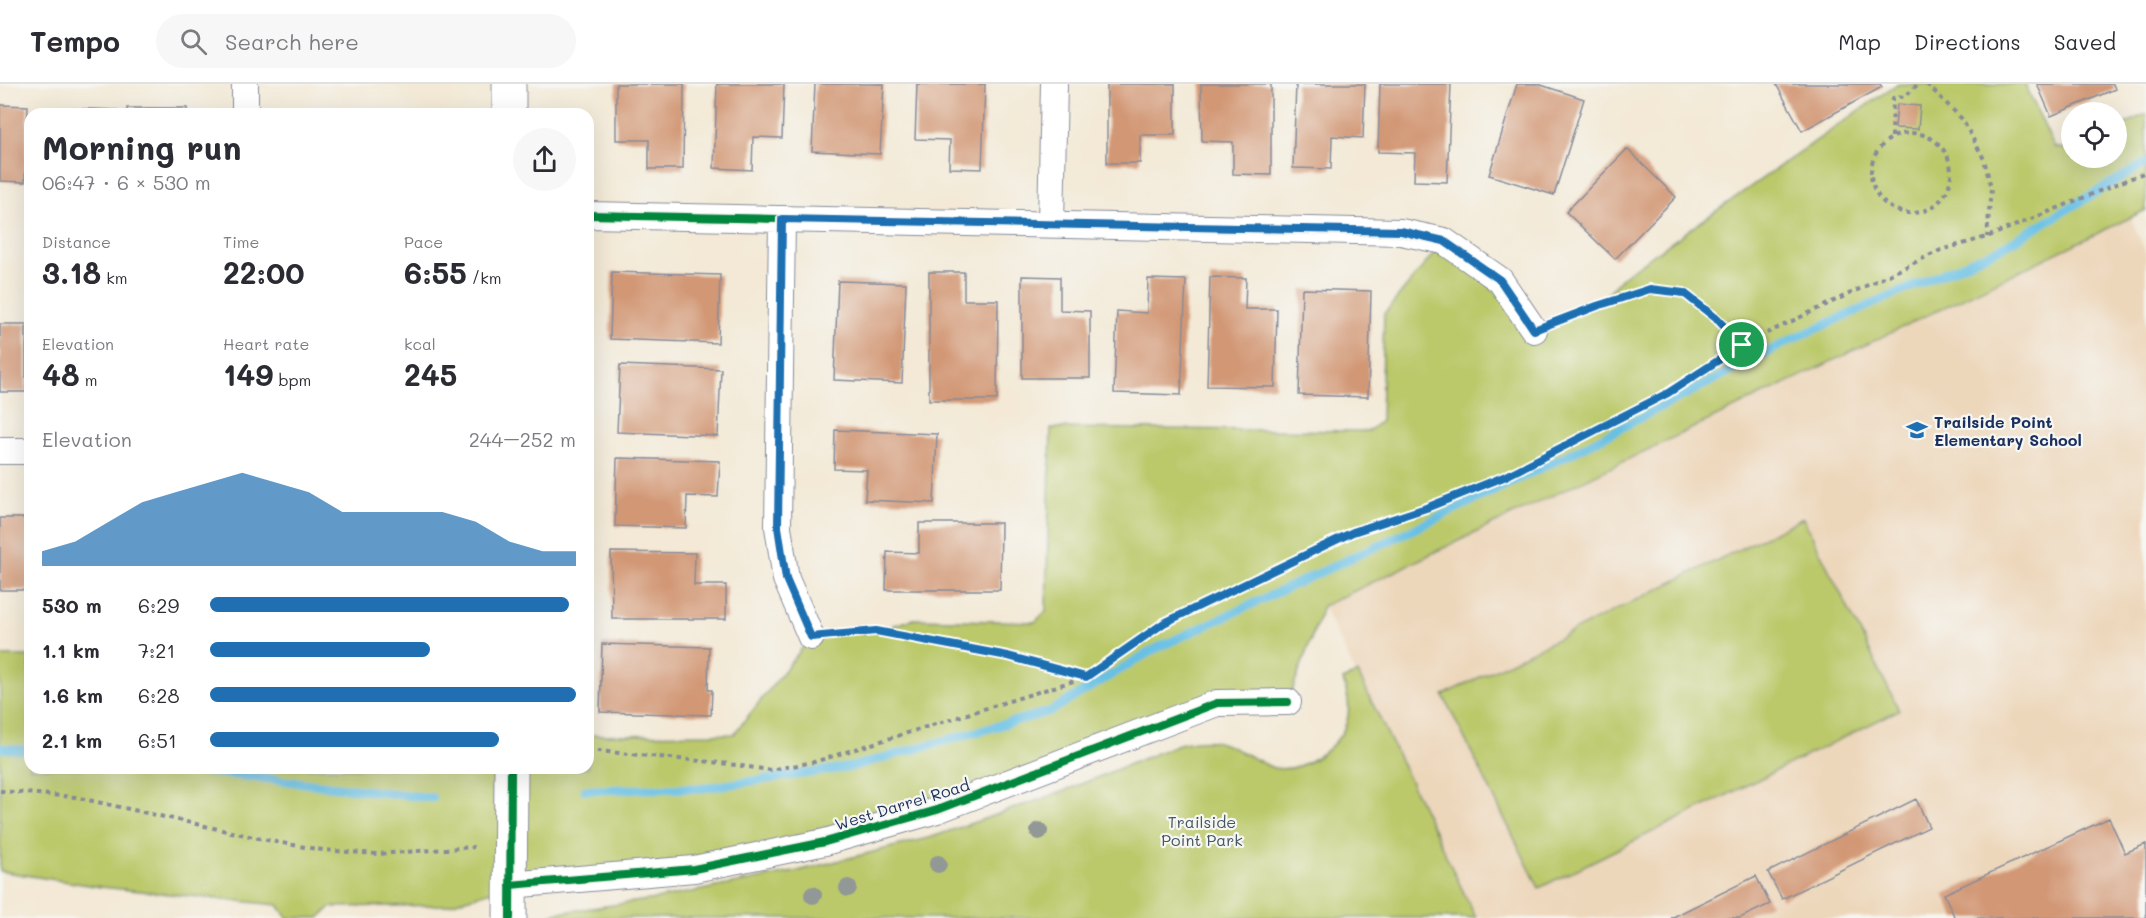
<!DOCTYPE html>
<html lang="en">
<head>
<meta charset="utf-8">
<style>
	:root { --surface:#fff; --page:#f7f7f7; --text:#2b2b33; --muted:#7c7c81; --line:#e1e1e2; --accent:#1f6fb2 }
	body { margin:0; font-family:Mali,sans-serif; background:var(--page); color:var(--text); height:100vh; display:flex; flex-direction:column; font-size:22px; white-space:nowrap }
	* { box-sizing:border-box; margin:0 }
	p { font-size:20px; color:var(--muted) }
	.icon { flex:none; width:33px; height:33px; fill:none; stroke:currentColor; stroke-width:2; stroke-linecap:round; stroke-linejoin:round }
	.map { position:relative; flex:1; overflow:hidden }
	.sheet { position:absolute; left:24px; top:24px; width:570px; height:666px; display:flex; flex-direction:column; background:var(--surface); border-radius:18px; box-shadow:0 6px 24px #0002 }
	.sheet>* { flex:none }
	.fabs { position:absolute; left:2061px; top:18px; display:grid; gap:12px }
	.fabs a { display:grid; place-items:center; width:66px; height:66px; border-radius:50%; background:var(--surface); box-shadow:0 6px 24px #0002; font-size:30px }
	.pin { position:absolute; display:grid; place-items:center; width:51px; height:51px; color:#fff; margin:-26px; border:3px solid #fff; border-radius:50%; box-shadow:0 2px 6px #0007 }
	.round { display:grid; place-items:center; flex:none; width:63px; height:63px; border-radius:32px; background:var(--page) }
	.summary { display:flex; align-items:center; justify-content:space-between; height:102px; padding:0 18px }
	h1 { font-size:33px; font-weight:800; line-height:45px }
	.figures { display:grid; grid-template-columns:repeat(3,1fr); gap:9px; height:102px; padding:6px 18px }
	.figures div { display:grid; align-content:center }
	.figures b { font-size:30px; font-weight:800 }
	.figures small { font-size:16px; font-weight:400 }
	.figures p { font-size:16px }
	.chart { height:168px; padding:12px 18px }
	.chart p { display:flex; justify-content:space-between }
	.chart svg { width:100%; height:108px; margin-top:6px; fill:var(--accent); opacity:.7 }
	ul { padding:0 18px; list-style:none; font-size:20px }
	li { display:grid; grid-template-columns:96px 72px 1fr; align-items:center; height:45px }
	li i { height:15px; border-radius:8px; background:var(--accent) }
	header { display:flex; align-items:center; gap:36px; box-sizing:border-box; height:84px; padding:0 30px; background:var(--surface); border-bottom:2px solid var(--line) }
	header strong { font-size:28px }
	nav { display:flex; gap:33px; margin-inline-start:auto; font-size:21px }
	.search { width:420px; height:54px; background:var(--page); display:flex; align-items:center; gap:15px; box-sizing:border-box; padding:0 21px; border-radius:33px; color:var(--muted); font-size:22px }
	.map>svg:first-child { display:block }
	.built { fill:#edd7bb }
	.park { fill:#bbc96b; stroke:#6b7c64; stroke-width:1.5 }
	.lines { fill:none; stroke-linecap:round; stroke-linejoin:round }
	.stream { stroke:#68c0e5; stroke-width:9 }
	.building { fill:#d29775 }
	.street-casing { stroke:#878c9a; stroke-width:28 }
	.secondary-casing { stroke:#878c9a; stroke-width:35 }
	.path { stroke:#878c9a; stroke-width:4; stroke-dasharray:4.5 4.5; stroke-linecap:butt }
	.street { stroke:#fff; stroke-width:26 }
	.secondary { stroke:#fff; stroke-width:33 }
	.cycleway-casing { stroke:#f6f6f2; stroke-width:11 }
	.cycleway { stroke:#00873e; stroke-width:8 }
	.tree { fill:#929896 }
	.route-casing { stroke:#fff; stroke-width:12 }
	.route { stroke:#1f6fb2; stroke-width:8 }
	.labels { text-anchor:middle; dominant-baseline:central; stroke-width:4.5; stroke-linejoin:round; paint-order:stroke }
	.poi-label { font-size:16px; font-weight:bold; fill:#1b2f5e; stroke:#f6f6f2; text-anchor:start }
	.street-label { font-size:16px; fill:#1b2f5e; stroke:#f6f6f2 }
	.park-label { font-size:16px; fill:#435661; stroke:#f6f6f2 }
</style>
</head>
<body>
<header>
<strong>Tempo</strong>
<div class="search"><svg class="icon" aria-label="search" viewBox="0 0 24 24"><circle cx="10" cy="10" r="6"/><path d="M15 15l6 6"/></svg>Search here</div>
<nav><a>Map</a><a>Directions</a><a>Saved</a></nav>
</header>
<div class="map">
<svg width="2146" height="834" viewBox="0 0 2146 834">
	<rect width="100%" height="100%" fill="#f6f6f2"/>
	<filter id="ink" filterUnits="userSpaceOnUse"><feTurbulence type="fractalNoise" baseFrequency=".0167" numOctaves="2"/><feDisplacementMap in="SourceGraphic" scale="12" xChannelSelector="R" yChannelSelector="G"/><feConvolveMatrix kernelMatrix="1 2 1 2 8 2 1 2 1" color-interpolation-filters="sRGB"/></filter>
	<filter id="wash" filterUnits="userSpaceOnUse"><feTurbulence type="fractalNoise" baseFrequency=".008" numOctaves="4" result="noise"/><feDisplacementMap in="SourceGraphic" scale="24" xChannelSelector="R" yChannelSelector="G"/><feGaussianBlur stdDeviation="1.35" result="paint"/><feColorMatrix in="noise" values="0 0 0 0 0 0 0 0 0 0 0 0 0 0 0 0 0 1.4 0 .05"/><feComposite in="paint" operator="in"/></filter>
	<g filter="url(#wash)">
		<rect width="100%" height="100%" fill="#f3e9d6"/>
		<path class="built" d="M2130,132L2146,169V834H1476L1323,522Z"/>
		<path class="park" d="M1897,0H2025L2054,63L2071,66L2072,74H2116L2117,44L2146,30V126L1323,522L1288,618L1217,619L825,758L510,801L447,821L331,823L319,834H287L278,821L101,803L0,787V572H30V684H588V651L734,650L811,553L876,547L914,535L1035,538L1046,527L1051,344L1369,347L1381,337L1384,230L1444,157L1534,246L1597,222L1622,193Z
			M1803,434L1899,626L1539,804L1443,611Z
			M1358,589L1476,834H547L556,829L656,815L794,788L932,753L1064,707L1179,660C1216,652 1222,658 1253,674C1260,677 1267,682 1274,684C1302,689 1339,664 1347,637C1351,623 1347,610 1343,596Z"/>
		<g class="lines">
			<path class="stream" d="M0,664L30,667
				M175,684L432,714
				M585,706L704,704L851,683L1051,627L1153,566L1416,444L1572,369L1795,254L2001,164L2146,79"/>
		</g>
		<g id="blocks">
			<path class="building" d="M616,0H684L683,85H649V56H616Z
				M717,0H784L782,54L753,53L752,86L714,84Z
				M815,0H884L880,70L812,67Z
				M917,0H985L982,85L949,84L950,56L915,55Z
				M1107,0H1175V51H1140V79H1107Z
				M1201,0H1271V91L1233,90V58L1202,57Z
				M1296,0H1365L1363,54L1332,52L1331,85L1293,84Z
				M1380,0H1451L1447,98L1414,97L1415,69L1378,68Z
				M1517,0H1538L1584,15L1554,111L1489,91Z
				M1776,0H1880L1882,3L1802,47Z
				M2037,0H2113L2115,5L2051,32Z
				M1897,20L1920,22L1918,45L1895,44Z
				M0,21L28,22L25,98L0,97Z
				M61,24L118,26V30H61Z
				M127,24H187V30H127Z
				M1627,65L1676,113L1615,175L1566,128Z
				M612,188L720,191L718,259L610,255Z
				M929,188H964V216H998L997,316H929Z
				M1022,192L1060,193V226L1090,227V294H1022Z
				M1210,193L1246,194L1245,225H1277L1275,303L1207,302Z
				M1148,195L1186,196L1181,311L1114,309L1117,227L1147,229Z
				M838,197L906,199L902,299L834,296Z
				M1302,205L1371,207L1368,313L1299,311Z
				M0,240H26V308H0Z
				M620,281L721,285L718,352L617,348Z
				M835,346L937,350L934,419L865,416L867,386L834,385Z
				M617,374L720,377L718,413L687,412L686,444L615,442Z
				M0,434H30V506H0Z
				M919,439H1001L1000,506H886L887,468L919,469Z
				M611,468L695,469L694,501H726V535H612Z
				M602,560L709,563L708,606H712L711,631L600,628Z
				M1916,715L1929,743L1782,815L1768,788Z
				M2109,734L2125,769L2146,760V834H1955L1944,810Z
				M1756,792L1770,820L1740,834H1671Z"/>
		</g>
	</g>
	<g filter="url(#ink)">
		<use href="#blocks" fill-opacity="0" stroke="#878c9a" stroke-width="1.5"/>
		<g class="lines">
			<defs>
				<path id="street" d="M245,0V30
					M588,131L1401,148L1444,157L1500,196L1534,246
					M782,135L778,443L786,495L811,553
					M1051,139L1054,0
					M0,367H30
					M510,801L694,785L825,758L937,726L1217,619L1288,618"/>
				<path id="secondary" d="M509,0V30
					M510,834L511,684"/>
			</defs>
			<use href="#street" class="street-casing"/>
			<use href="#secondary" class="secondary-casing"/>
			<path class="path" d="M1927,0L1962,35L1984,75L1991,104L1987,153
				M1871 89a40 40 0 1 1 80 0a40 40 0 1 1-80 0Z
				M1892,53L1893,14L1906,12L1918,0
				M1561,236L1597,222L1650,205L1684,209L1717,235L1742,261
				M838,550L876,547L924,555L1008,572L1086,593
				M588,666L721,679L770,686L814,678L1086,593L1164,539L1353,448L1426,424L1506,392L1668,309L1742,261L1941,166L1987,153L2146,88
				M0,707L75,713L276,758L323,766L377,770L474,763"/>
			<use href="#street" class="street"/>
			<use href="#secondary" class="secondary"/>
			<defs>
				<path id="cycleway" d="M588,131L1401,148L1444,157L1500,196L1534,246
					M510,801L694,785L825,758L937,726L1217,619L1288,618
					M510,834L511,684"/>
			</defs>
			<use href="#cycleway" class="cycleway-casing"/>
			<use href="#cycleway" class="cycleway"/>
		</g>
		<g class="tree">
			<circle cx="1039" cy="747" r="9"/>
			<circle cx="938" cy="780" r="9"/>
			<circle cx="848" cy="804" r="9"/>
			<circle cx="813" cy="811" r="9"/>
		</g>
	</g>
	<g class="lines" filter="url(#ink)">
		<defs>
			<path id="route" d="M782,135L1401,147L1444,157L1500,196L1534,246L1597,222L1650,205L1684,209L1717,235L1742,261L1668,309L1506,392L1426,424L1353,448L1164,539L1086,593L1008,572L876,547L811,553L786,495L778,443Z"/>
		</defs>
		<use href="#route" class="route-casing"/>
		<use href="#route" class="route"/>
	</g>
	<defs>
		<symbol id="school-bare" viewBox="-9 -9 18 18"><path d="M0-5L7-2L0 1L-7-2ZM-4 1L0 2.5L4 1V4Q0 6-4 4Z" fill="#1f6fb2" stroke="#f6f6f2" stroke-width="2.5" paint-order="stroke"/></symbol>
	</defs>
	<g fill-rule="evenodd">
		<use href="#school-bare" x="1902" y="331" width="30" height="30"/>
	</g>
	<g class="labels">
		<g class="poi-label">
			<text x="1934" y="337">Trailside Point<tspan x="1934" dy="18">Elementary School</tspan></text>
		</g>
		<g class="street-label">
			<text transform="translate(902 720) rotate(-17)">West Darrel Road</text>
		</g>
		<g class="park-label">
			<text x="1202" y="737">Trailside<tspan x="1202" dy="18">Point Park</tspan></text>
		</g>
	</g>
</svg>
<div class="fabs">
<a><svg class="icon" aria-label="locate" viewBox="0 0 24 24"><circle cx="12" cy="12" r="6"/><path d="M12 2v4M12 18v4M2 12h4M18 12h4"/></svg></a>
</div>
<div class="pin" style="left:1742px;top:261px;background:#1e9e55"><svg class="icon" aria-label="arrive" viewBox="0 0 24 24"><path d="M6 21V4h12l-3 4 3 4H6"/></svg></div>
<section class="sheet">
<div class="summary"><div><h1>Morning run</h1><p>06:47 · 6 × 530 m</p></div><a class="round"><svg class="icon" aria-label="share" viewBox="0 0 24 24"><path d="M12 15V3M7 8l5-5 5 5M5 13v7h14v-7"/></svg></a></div>
<div class="figures">
<div><p>Distance</p><b>3.18<small> km</small></b></div>
<div><p>Time</p><b>22:00</b></div>
<div><p>Pace</p><b>6:55<small> /km</small></b></div>
</div>
<div class="figures">
<div><p>Elevation</p><b>48<small> m</small></b></div>
<div><p>Heart rate</p><b>149<small> bpm</small></b></div>
<div><p>kcal</p><b>245</b></div>
</div>
<div class="chart"><p><span>Elevation</span>244–252 m</p>
<svg viewBox="0 0 160 44" preserveAspectRatio="none"><path d="M0 44V38L10 34L20 26L30 18L40 14L50 10L60 6L70 10L80 14L90 22L100 22L110 22L120 22L130 26L140 34L150 38L160 38V44z"/></svg>
</div>
<ul>
<li><b>530 m</b>6:29<i style="width:98%"></i></li>
<li><b>1.1 km</b>7:21<i style="width:60%"></i></li>
<li><b>1.6 km</b>6:28<i style="width:100%"></i></li>
<li><b>2.1 km</b>6:51<i style="width:79%"></i></li>
</ul>
</section>
</div>
</body>
</html>
